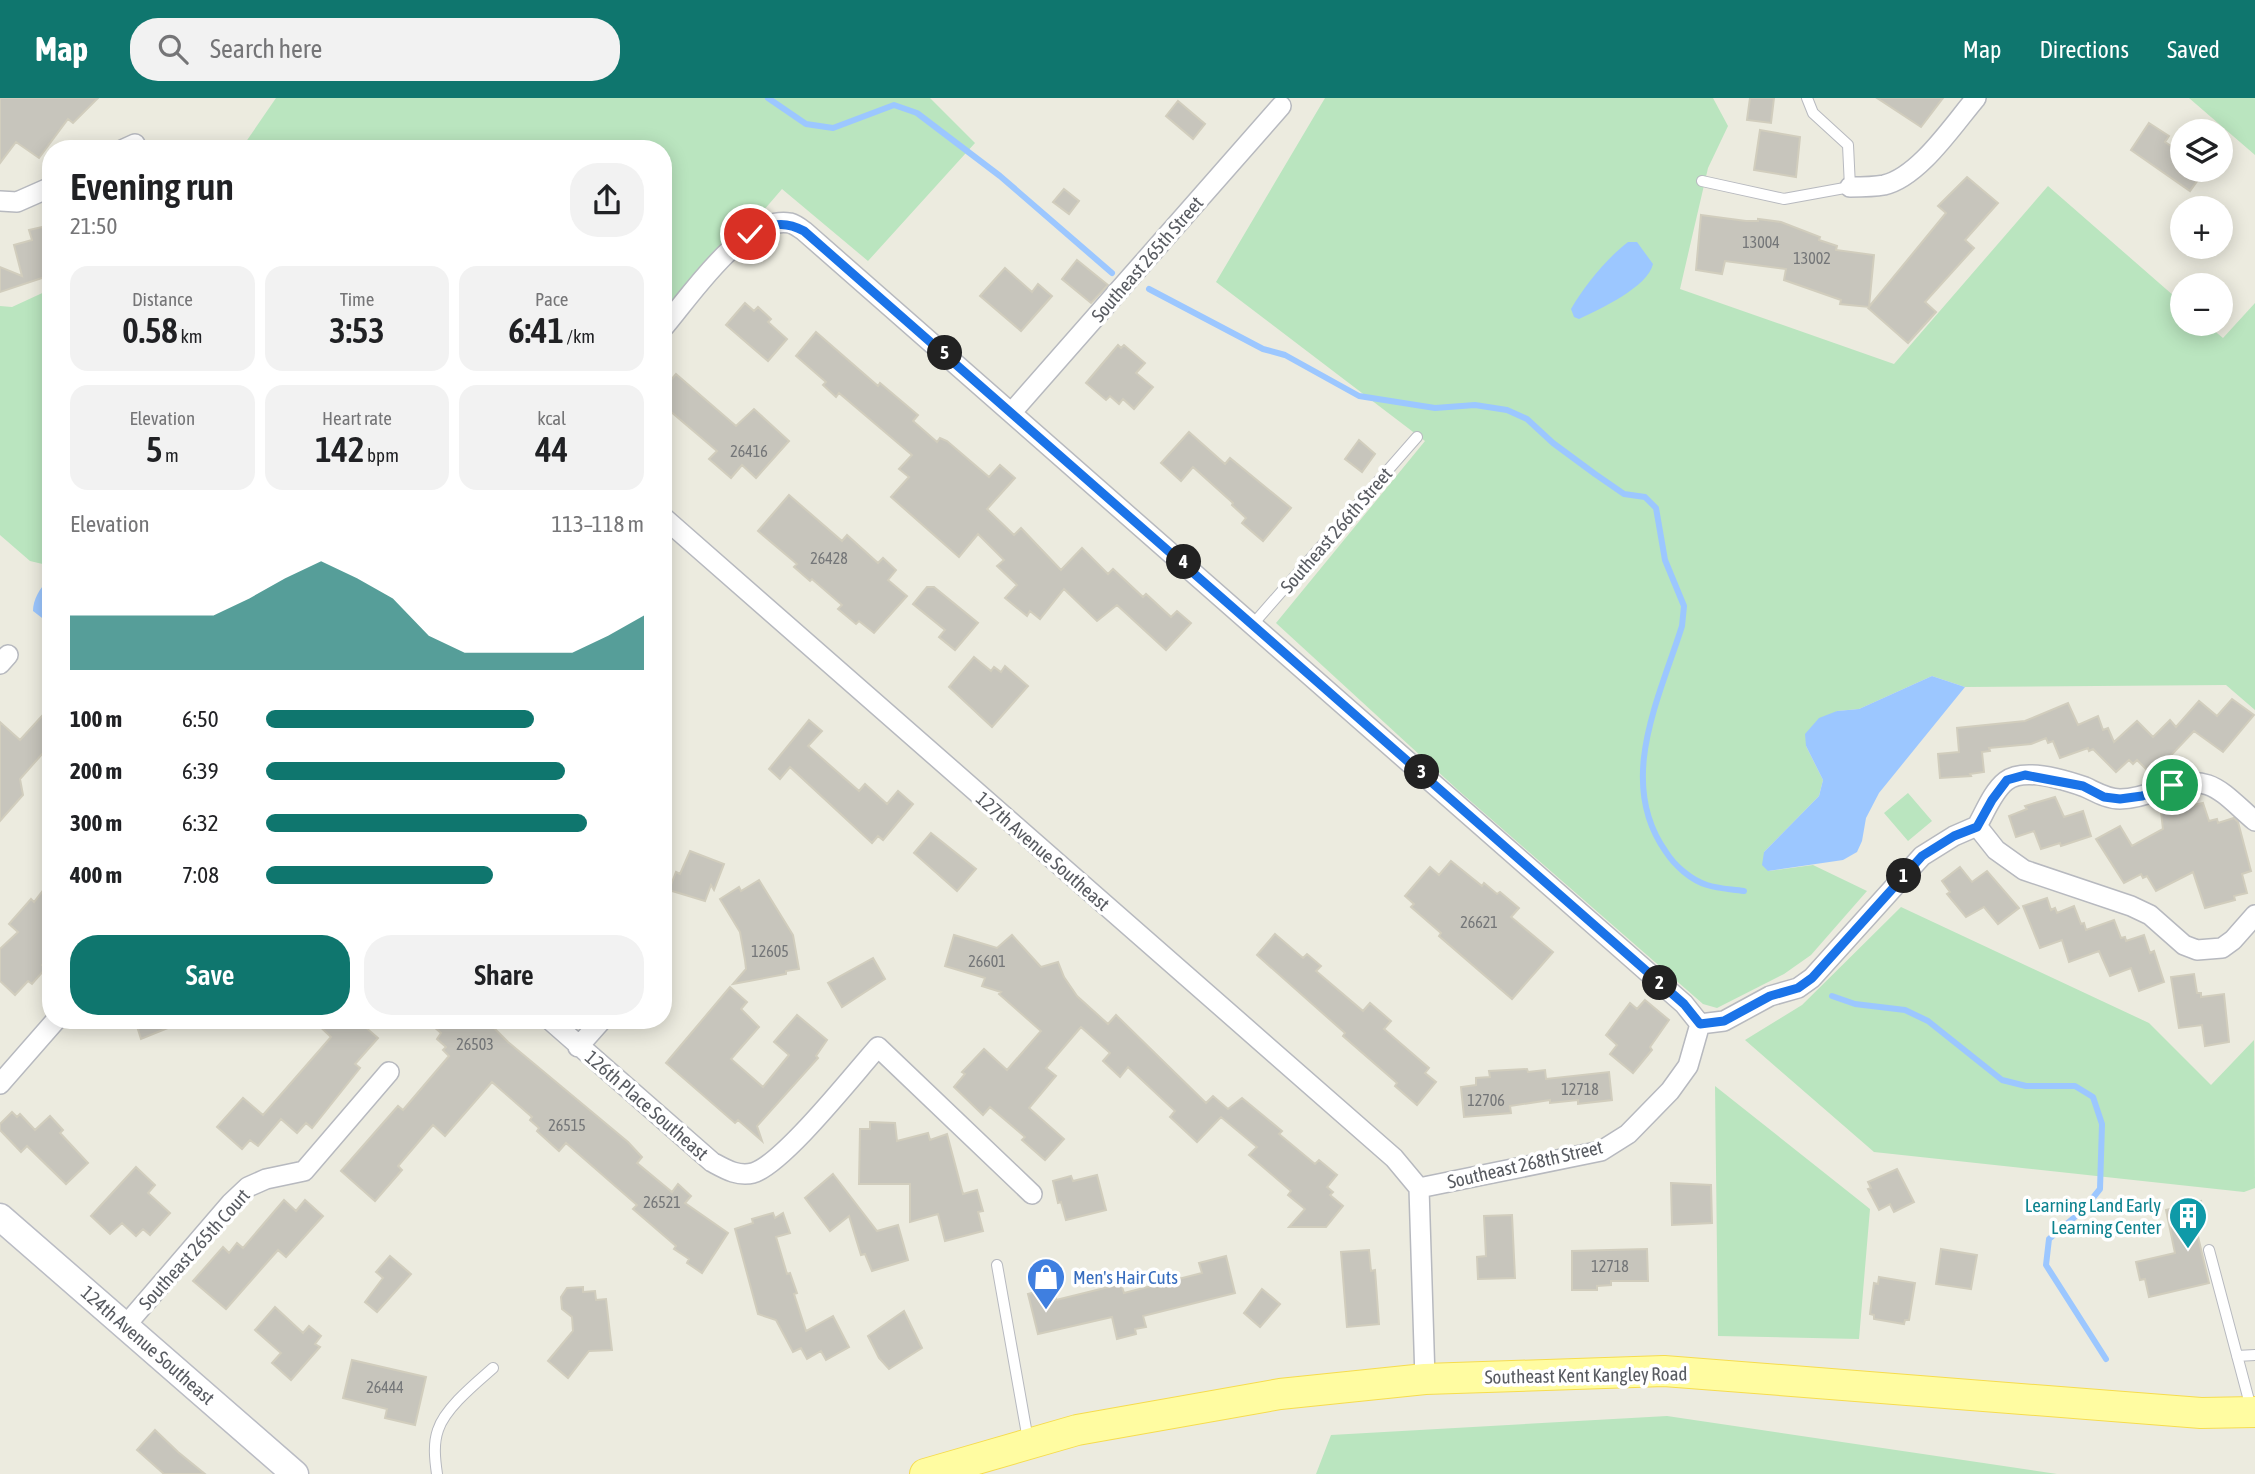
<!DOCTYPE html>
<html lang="en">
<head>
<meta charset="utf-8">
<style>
	:root { --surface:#fff; --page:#f2f2f2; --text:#202124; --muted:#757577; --accent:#0f766e }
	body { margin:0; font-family:"Asap Condensed",sans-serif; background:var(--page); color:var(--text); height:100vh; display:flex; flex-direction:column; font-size:26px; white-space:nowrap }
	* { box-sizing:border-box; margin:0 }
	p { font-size:23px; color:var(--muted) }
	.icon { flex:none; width:38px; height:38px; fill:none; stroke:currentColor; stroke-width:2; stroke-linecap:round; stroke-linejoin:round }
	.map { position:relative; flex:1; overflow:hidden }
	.details { position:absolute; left:42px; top:42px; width:630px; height:889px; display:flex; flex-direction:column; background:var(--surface); border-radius:28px; box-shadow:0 4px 18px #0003 }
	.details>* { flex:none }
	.buttons { position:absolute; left:2170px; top:21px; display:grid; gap:14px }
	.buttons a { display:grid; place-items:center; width:63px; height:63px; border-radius:50%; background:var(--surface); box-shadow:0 4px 18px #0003; font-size:35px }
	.pin { position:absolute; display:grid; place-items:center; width:60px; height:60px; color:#fff; margin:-30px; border:4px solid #fff; border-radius:50%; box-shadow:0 2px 7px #0007 }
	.km { position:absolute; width:35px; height:35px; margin:-18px; border-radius:50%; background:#222; color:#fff; font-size:19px; line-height:35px; text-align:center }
	.round { display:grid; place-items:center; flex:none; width:74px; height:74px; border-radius:28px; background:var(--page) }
	.summary { display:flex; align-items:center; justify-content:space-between; height:119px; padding:0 28px }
	h1 { font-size:38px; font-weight:600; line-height:52px }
	.stats { display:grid; grid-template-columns:repeat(3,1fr); gap:10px; height:119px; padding:7px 28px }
	.stats div { display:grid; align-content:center; border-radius:18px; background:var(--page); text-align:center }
	.stats b { font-size:35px; font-weight:600 }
	.stats small { font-size:19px; font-weight:400 }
	.stats p { font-size:19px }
	.chart { height:196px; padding:14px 28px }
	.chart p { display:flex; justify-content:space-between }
	.chart svg { width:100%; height:126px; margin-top:7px; fill:var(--accent); opacity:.7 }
	.action { display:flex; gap:14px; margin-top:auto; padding:14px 28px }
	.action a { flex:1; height:80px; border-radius:28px; background:var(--accent); color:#fff; font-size:28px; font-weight:600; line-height:80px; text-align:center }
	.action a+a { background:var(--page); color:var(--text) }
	ul { padding:0 28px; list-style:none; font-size:23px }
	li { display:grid; grid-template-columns:112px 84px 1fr; align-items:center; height:52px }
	li i { height:18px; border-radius:9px; background:var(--accent) }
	header { display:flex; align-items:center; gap:42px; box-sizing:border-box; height:98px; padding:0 35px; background:var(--accent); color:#fff }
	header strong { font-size:33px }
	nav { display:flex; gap:38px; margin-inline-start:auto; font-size:24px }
	.search { width:490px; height:63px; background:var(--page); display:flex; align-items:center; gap:18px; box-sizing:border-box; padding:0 24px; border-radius:28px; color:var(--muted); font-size:26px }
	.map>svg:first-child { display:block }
	.green { fill:#bae5bf }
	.water { fill:#9cc7ff }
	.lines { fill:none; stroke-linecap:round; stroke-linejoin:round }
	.stream { stroke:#9cc7ff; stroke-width:6 }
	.building { fill:#c7c5bc; stroke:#d1cdbd; stroke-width:2 }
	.lane-casing { stroke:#b7b9bf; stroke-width:12 }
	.street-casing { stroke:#b7b9bf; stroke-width:22 }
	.secondary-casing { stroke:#babcc4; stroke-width:29 }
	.primary-casing { stroke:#f6dc4e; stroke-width:32 }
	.lane { stroke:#fff; stroke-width:10 }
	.street { stroke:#fff; stroke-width:19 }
	.secondary { stroke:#fff; stroke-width:26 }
	.primary { stroke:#fffca1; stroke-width:30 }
	.route-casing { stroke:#fff; stroke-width:14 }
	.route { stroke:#1a73e8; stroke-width:9 }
	.labels { text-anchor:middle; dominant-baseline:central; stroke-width:7; stroke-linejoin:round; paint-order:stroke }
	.number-label { font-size:16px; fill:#747678 }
	.street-label { font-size:19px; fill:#585b61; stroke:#fff }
	.culture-label { font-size:19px; fill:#0d838f; stroke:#fff; text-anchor:end }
	.shop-label { font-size:19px; fill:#366cbe; stroke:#fff; text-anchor:start }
</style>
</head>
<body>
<header>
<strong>Map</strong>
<div class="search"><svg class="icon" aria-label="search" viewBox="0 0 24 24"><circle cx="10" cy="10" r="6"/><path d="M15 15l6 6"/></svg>Search here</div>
<nav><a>Map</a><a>Directions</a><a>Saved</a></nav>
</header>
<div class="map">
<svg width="2255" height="1376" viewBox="0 0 2255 1376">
	<rect width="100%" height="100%" fill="#ecebdf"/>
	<path class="green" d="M276,0H930L975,45L868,163L782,91L663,230V51H241Z
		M1325,0H1713L1728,28L1708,70L1680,191L1894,266L2048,88L2182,205V226H2206L2223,240L2255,205V612L2226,587L1965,589L1932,578L1859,611L1837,613L1806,648L1823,682L1819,698L1764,754L1768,773L1813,767L1867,793L1811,857L1784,876L1717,910L1703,906L1459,693L1276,525L1425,343L1216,184Z
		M2189,0H2255V57Z
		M51,191V292L42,305L51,312V468L30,463L0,437V208L12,209Z
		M1908,695L1932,723L1908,743L1884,715Z
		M1901,809L2149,925L2211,987L2254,942L2255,1090L2244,1094L1874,1054L1745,942L1802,907Z
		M1715,988L1870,1111L1859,1241L1718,1238Z
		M1667,1318L2057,1376H1316L1331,1337Z"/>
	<path class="water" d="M1628,144H1637L1653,166C1648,189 1600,211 1579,221L1574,219L1571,211C1585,187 1606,161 1628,144Z
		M48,483H51V521L46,523L33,513C33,502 40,489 48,483Z
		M1932,578L1965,589L1879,695L1866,720L1862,743L1857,754L1843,762L1768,773L1762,767L1764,754L1819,698L1823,682L1806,648L1805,636L1819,620L1837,613L1859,611Z"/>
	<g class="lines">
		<path class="stream" d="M768,0L806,26L833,30L894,7L917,15L1000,78L1112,175
			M1149,191L1263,251L1285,257L1359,298L1435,310L1475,307L1507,312L1527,321L1553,345L1595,376L1624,396L1645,399L1656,410L1665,462L1684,508L1682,528C1659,601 1616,684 1666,754C1675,768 1691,782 1707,787C1719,791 1732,791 1744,793
			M1832,898L1855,906L1905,912L1928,923L2002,982L2026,988H2075L2093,999L2102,1026L2100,1091L2083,1112L2049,1141L2046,1167L2106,1261"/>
	</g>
	<path class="building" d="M0,0H98L73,25L68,21L39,60L16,44L0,65Z
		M1750,0H1774L1771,25L1747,22Z
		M1877,0H1943L1921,29Z
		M1178,3L1205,26L1193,41L1166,18Z
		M2149,25L2169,38L2165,44L2182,55V72H2205L2190,93L2131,52Z
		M1760,32L1800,39L1796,79L1754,72Z
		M1967,79L1998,105L1965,142L1974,150L1925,204L1936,214L1908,245L1868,210L1946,115L1938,108Z
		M1064,91L1079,103L1069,116L1053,104Z
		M1701,117L1746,123H1758V121L1781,124L1820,139L1819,142L1837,148L1836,152L1874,157L1869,209L1840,206L1841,202L1784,182L1786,171L1725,163L1722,176L1696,172Z
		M51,127V177L0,194V169L22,178L14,147L32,142L29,132Z
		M1077,162L1108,187L1091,205L1062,181Z
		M1005,170L1032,194L1038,186L1052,198L1021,233L980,198Z
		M745,205L754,213L758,209L771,221L768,224L787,241L768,263L726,227Z
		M816,234L878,288L880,285L918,317L913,323L937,344L940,340L947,343L989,379L1000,367L1015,380L987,411L1014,437L1021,430L1061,472L1082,450L1108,476L1113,471L1143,499L1146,496L1171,519L1177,513L1191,525L1166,552L1117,507L1097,523L1064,491L1040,521L1030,513L1027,518L1005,500L1017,487L997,468L1004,462L978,436L959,459L891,399L909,379L899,371L912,357L839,295L836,299L823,287L826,284L796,258Z
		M1118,247L1121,250L1124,247L1145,265L1136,275L1153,289L1134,311L1123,301L1119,306L1110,298L1106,302L1086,285Z
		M676,276L736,328L754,311L789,343L756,380L742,367L731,380L709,361L717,353L663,307V291Z
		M1189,334L1225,366L1230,360L1291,410L1263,443L1242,425L1246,420L1232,407L1233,405L1193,369L1181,383L1161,365Z
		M1359,342L1375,356L1362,374L1345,361Z
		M789,397L842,443L847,437L878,465L883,460L896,472L888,482L907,498L874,535L859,523L856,526L838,511L842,507L812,481L810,483L794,469L797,466L758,433Z
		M927,489H934L978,525L955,552L939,539L945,532L913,506Z
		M974,559L991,573L994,569L1001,574L1005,568L1028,588L992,629L949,589Z
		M2232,601L2254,617L2223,654L2194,633L2158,671L2156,669L2150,675L2137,662L2133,666L2129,662L2116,674L2093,651L2089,653L2088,650L2060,660L2053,643L2048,645L2046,640L2031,646L1989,650L1990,653L1982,654L1984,674L1970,676L1971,678L1940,680L1938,656L1959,654L1957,630L2025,623L2068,605L2078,627L2098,618L2103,632L2108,630L2114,644L2137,623L2153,639L2170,622L2176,629L2199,603L2217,618Z
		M51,608V646L20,681L23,697L0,723V624L20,642Z
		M809,622L822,633L808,648L859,693L865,686L887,706L898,693L913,706L883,742L878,738L872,745L790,669L780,681L769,671Z
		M2055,699L2064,719L2083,713L2091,738L2061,748L2060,745L2041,751L2034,733L2016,739L2009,718L2027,711L2025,708Z
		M2203,705L2209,723L2217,721L2218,725L2234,720L2238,724L2251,773L2242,776L2247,795L2234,798L2235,802L2205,810L2193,774L2156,793L2147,778L2143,780L2141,776L2124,785L2096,741L2120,728L2132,748L2163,731L2161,714Z
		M931,735L976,771L957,793L914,755Z
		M690,753L724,766L714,792L711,787L705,803L669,792L676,774L680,776Z
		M1451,763L1482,788L1484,785L1497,796L1500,794L1519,810L1511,819L1553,854L1512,901L1439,838L1441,835L1411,809L1414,806L1405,798L1430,769L1439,777Z
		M1960,769L1972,784L1987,773L2019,810L1998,826L1984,809L1966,819L1947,796L1950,794L1942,783Z
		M51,782V856L42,867L46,870L32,886L28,883L15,897L0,883V851L18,834L9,826L31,801L34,804Z
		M759,782L793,837L799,871L786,873V876L733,886L746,871L745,862L740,834L720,801L739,789L741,793Z
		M2047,800L2051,812L2055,810L2057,815L2074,808L2081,826L2084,825L2086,832L2114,822L2121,840L2125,839L2126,843L2144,837L2150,855L2154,853L2164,884L2139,893L2131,870L2110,878L2099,853L2069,864L2062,842L2040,850L2023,808Z
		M1275,836L1303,860L1307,856L1321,868L1316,873L1363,913L1370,905L1391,923L1384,931L1429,970L1425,975L1436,984L1417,1007L1395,988L1397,985L1343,938L1345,935L1257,857Z
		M954,837L997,850L1012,837L1041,869L1058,864L1064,879L1077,898L1108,926L1116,917L1206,1005L1213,998L1228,1011L1242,1000L1282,1033L1279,1036L1315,1066L1319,1062L1337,1077L1327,1089L1333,1094L1330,1097L1343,1108L1326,1129H1289L1305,1111L1288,1097L1291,1093L1249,1057L1257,1049L1221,1019L1197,1044L1170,1019L1175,1013L1128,969L1120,979L1103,963L1110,955L1081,929L1046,970L1056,978L1029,1010L1064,1041L1045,1062L1022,1042L1025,1039L990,1009L983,1017L954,989L965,976L962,974L984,951L1007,972L1041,933L999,896L1001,894L982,888L985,880L945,868Z
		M873,860L885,881L842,909L828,885Z
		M2194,876L2197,895H2201V899L2224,896L2229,944L2205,948L2202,927L2179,930L2171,879Z
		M730,889L747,904L741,911L759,929L731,961L763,989L789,957L774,944L797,917L827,942L816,958L818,960L757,1028L762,1043L738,1022L735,1025L666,965Z
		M1645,902L1669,922L1650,949L1652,952L1633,975L1610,956L1617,947L1606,937L1630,905L1637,911Z
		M135,922H185V923L141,941Z
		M313,922H357L378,940L355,966L360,970L312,1030L306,1025L297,1035L281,1021L258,1048L250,1042L242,1051L217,1029L243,1000L263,1017L331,939Z
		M426,922H486L508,944L628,1044L642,1059L637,1065L672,1094L678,1086L691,1098L685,1105L728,1135L702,1175L687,1165L689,1161L674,1151L676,1148L633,1111L637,1107L566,1045L559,1053L537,1033L539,1030L530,1022L532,1019L492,984L445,1038L433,1027L398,1068L402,1072L375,1103L341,1073L398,1008L403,1012L449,958L443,952L446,949L437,941L441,935Z
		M1527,971L1528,974L1545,972L1546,981L1609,974L1612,1002L1578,1006V1002L1550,1005V1002L1510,1008L1511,1015L1464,1019L1461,989L1476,987V980L1490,979L1489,973Z
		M12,1014L17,1019L20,1016L35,1032L50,1018L63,1032L60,1035L88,1065L66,1086L27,1048L21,1054L0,1032V1026Z
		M870,1024L895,1025L897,1043L928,1035L930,1042L947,1036L963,1096L977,1092L983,1113L978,1114L983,1133L945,1143L938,1116L910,1124V1086H859L860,1031H870Z
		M136,1069L155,1087L148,1095L170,1115L150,1137L143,1131L136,1138L122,1125L110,1136L91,1118Z
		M1897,1071L1914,1104L1894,1114L1890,1106L1879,1112L1868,1091L1871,1090L1868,1084Z
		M833,1076L877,1133L898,1127L908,1162L872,1173L865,1156L861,1157L849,1118L830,1133L805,1100Z
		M1097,1077L1106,1112L1066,1122L1061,1104L1058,1105L1053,1083L1071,1078L1073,1083Z
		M1671,1085L1711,1087L1712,1125L1672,1127Z
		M284,1102L296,1113L305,1102L323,1118L286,1159L278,1152L226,1211L193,1183L223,1149L229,1155L237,1145L243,1150Z
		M2201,1103L2206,1123L2195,1126L2209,1185L2149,1199L2145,1181L2140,1182L2136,1164L2175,1155L2166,1112Z
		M773,1115L775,1120L783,1115L790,1135L776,1139L787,1176L790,1175L797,1195L794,1196L806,1233L833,1218L849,1249L826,1262L821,1253L807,1261L801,1250L793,1254L776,1222L758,1216L735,1131L753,1125L752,1121Z
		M1512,1117L1515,1180L1478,1181L1477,1159L1486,1158L1484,1118Z
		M1647,1151L1648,1183H1611V1187L1597,1188V1192H1572V1153Z
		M1941,1151L1977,1157L1971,1191L1936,1186Z
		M1369,1152L1371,1173L1375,1172L1379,1226L1347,1229L1341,1154Z
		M390,1158L411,1176L377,1214L365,1204L383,1180L376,1174Z
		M1226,1158L1235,1195L1143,1218L1146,1229L1135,1231L1136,1236L1117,1241L1112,1219L1038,1236L1028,1196L1054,1189L1056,1202L1121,1186L1124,1195L1202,1175L1199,1165Z
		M1879,1179L1915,1185L1909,1222H1905L1904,1226L1874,1221V1217L1870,1216L1874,1185L1878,1186Z
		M583,1189V1194L595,1193L596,1202L606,1201L612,1252L589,1253L568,1280L548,1263L573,1233L572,1219L562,1211L561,1199L567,1190Z
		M1262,1191L1280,1206L1260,1229L1244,1215Z
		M275,1209L303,1235L309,1228L321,1238L315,1246L320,1249L291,1282L272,1265L281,1255L255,1232Z
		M904,1213L922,1250L889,1271L879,1260L868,1238Z
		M352,1262L426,1279L415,1327L385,1320L387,1311L343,1300Z
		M155,1332L178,1354L205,1376H164L137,1352Z"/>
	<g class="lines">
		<defs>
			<path id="lane" d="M1702,83L1784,101L1850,89L1848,47L1813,15L1807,0
				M1254,525L1417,339
				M2209,1152L2251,1310
				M997,1167L1028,1342
				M2237,1258L2255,1257
				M437,1376C435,1362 433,1346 438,1332C445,1310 476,1285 493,1270"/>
			<path id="street" d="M124,51L135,46
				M1850,89C1861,89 1873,89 1884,87C1919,79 1953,27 1976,0
				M0,103L17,104L51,89
				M663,230C690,199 743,117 790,125C794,126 800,130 804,133L1684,906L1700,926
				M1012,314L1281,8
				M663,419L1394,1060L1419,1090
				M0,566L8,557
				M1977,728L1996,752L2024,772L2131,808L2150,817L2184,847L2197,852L2222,850L2233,842L2255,817
				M550,922L712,1064C725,1071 738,1079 753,1075C783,1066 853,977 878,949L1032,1096
				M578,949L602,922
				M0,986L56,922
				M1419,1090L1601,1053L1628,1036L1670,993L1688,968L1700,926L1724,923L1770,898L1798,890L1812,880L1922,758L1954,738L1977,728C1985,714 1993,693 2006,683C2024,669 2065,682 2085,689C2096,694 2107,701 2120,701C2134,701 2149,696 2162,691C2210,673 2221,694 2255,723
				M1419,1090L1425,1281
				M126,1227L231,1105L248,1089L266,1081L304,1073L389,974"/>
			<path id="secondary" d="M0,1119L295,1376"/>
			<path id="primary" d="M925,1376L1077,1332L1280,1296L1425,1281L1664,1273L2201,1315L2255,1314"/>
		</defs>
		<use href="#lane" class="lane-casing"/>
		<use href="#street" class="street-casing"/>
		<use href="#secondary" class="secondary-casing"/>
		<use href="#primary" class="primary-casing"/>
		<use href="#lane" class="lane"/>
		<use href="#street" class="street"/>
		<use href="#secondary" class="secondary"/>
		<use href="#primary" class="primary"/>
	</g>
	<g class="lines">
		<defs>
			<path id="route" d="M750,136C770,126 784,122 804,133L1684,906L1700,926L1724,923L1770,898L1798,890L1812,880L1922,758L1954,738L1977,729L1992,702L2007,682L2025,677L2083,688L2104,699L2120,701L2142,698L2172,687"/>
		</defs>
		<use href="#route" class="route-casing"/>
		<use href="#route" class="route"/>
	</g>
	<defs>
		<symbol id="building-pin" viewBox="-11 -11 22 30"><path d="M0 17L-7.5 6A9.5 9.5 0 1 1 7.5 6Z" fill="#0f9aa8" stroke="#fff"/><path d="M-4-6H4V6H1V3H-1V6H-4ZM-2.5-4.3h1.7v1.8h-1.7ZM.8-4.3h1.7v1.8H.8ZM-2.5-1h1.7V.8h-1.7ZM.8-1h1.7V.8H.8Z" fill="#fff"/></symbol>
		<symbol id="shop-pin" viewBox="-11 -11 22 30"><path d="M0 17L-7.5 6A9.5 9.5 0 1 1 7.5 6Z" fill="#3f7fe0" stroke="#fff"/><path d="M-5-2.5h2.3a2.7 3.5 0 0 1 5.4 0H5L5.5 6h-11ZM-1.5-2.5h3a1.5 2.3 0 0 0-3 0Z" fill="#fff"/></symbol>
	</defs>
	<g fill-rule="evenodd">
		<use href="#building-pin" x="2166" y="1096" width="44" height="60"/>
		<use href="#shop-pin" x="1024" y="1157" width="44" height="60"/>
	</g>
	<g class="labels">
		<g class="number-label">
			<text x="1761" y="144">13004</text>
			<text x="1812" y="160">13002</text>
			<text x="749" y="353">26416</text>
			<text x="829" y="460">26428</text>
			<text x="1479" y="824">26621</text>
			<text x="770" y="853">12605</text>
			<text x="987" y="863">26601</text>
			<text x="475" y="946">26503</text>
			<text x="1580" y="991">12718</text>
			<text x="1486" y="1002">12706</text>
			<text x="567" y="1027">26515</text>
			<text x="662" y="1104">26521</text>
			<text x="1610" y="1168">12718</text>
			<text x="385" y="1289">26444</text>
		</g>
		<g class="street-label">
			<text transform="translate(1147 161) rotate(-49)">Southeast 265th Street</text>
			<text transform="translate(1336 432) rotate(-49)">Southeast 266th Street</text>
			<text transform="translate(1043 753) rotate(41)">127th Avenue Southeast</text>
			<text transform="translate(647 1007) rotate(41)">126th Place Southeast</text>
			<text transform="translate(1525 1066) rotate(-13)">Southeast 268th Street</text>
			<text transform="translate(194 1151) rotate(-48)">Southeast 265th Court</text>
			<text transform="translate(148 1247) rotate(41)">124th Avenue Southeast</text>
			<text transform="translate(1586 1277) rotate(-1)">Southeast Kent Kangley Road</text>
		</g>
		<g class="culture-label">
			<text x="2161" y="1107">Learning Land Early<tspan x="2161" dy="22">Learning Center</tspan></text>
		</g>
		<g class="shop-label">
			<text x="1073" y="1179">Men's Hair Cuts</text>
		</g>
	</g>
</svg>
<div class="buttons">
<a><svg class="icon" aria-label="layers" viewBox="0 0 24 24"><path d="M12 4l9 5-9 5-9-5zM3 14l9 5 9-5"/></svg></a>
<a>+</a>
<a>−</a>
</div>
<div class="pin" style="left:2172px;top:687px;background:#1e9e55"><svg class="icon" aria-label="arrive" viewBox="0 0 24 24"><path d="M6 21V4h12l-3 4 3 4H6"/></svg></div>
<div class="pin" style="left:750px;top:136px;background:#d93025"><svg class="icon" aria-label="check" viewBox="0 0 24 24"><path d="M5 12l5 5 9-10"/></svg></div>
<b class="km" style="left:1904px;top:778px">1</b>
<b class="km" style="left:1660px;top:885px">2</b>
<b class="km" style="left:1422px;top:674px">3</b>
<b class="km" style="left:1184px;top:464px">4</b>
<b class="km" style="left:945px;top:255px">5</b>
<section class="details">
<div class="summary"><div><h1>Evening run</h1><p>21:50</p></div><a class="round"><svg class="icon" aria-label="share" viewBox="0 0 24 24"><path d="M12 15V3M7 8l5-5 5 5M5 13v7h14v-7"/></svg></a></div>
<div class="stats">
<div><p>Distance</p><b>0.58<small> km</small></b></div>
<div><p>Time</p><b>3:53</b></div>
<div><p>Pace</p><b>6:41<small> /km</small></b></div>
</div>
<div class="stats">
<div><p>Elevation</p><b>5<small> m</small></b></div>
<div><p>Heart rate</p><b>142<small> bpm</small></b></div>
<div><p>kcal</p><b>44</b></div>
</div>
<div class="chart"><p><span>Elevation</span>113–118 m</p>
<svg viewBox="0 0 160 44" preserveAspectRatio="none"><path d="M0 44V25L10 25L20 25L30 25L40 25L50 19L60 12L70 6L80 12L90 19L100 32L110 38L120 38L130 38L140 38L150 32L160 25V44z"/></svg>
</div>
<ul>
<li><b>100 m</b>6:50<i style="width:71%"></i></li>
<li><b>200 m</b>6:39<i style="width:79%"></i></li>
<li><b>300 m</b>6:32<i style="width:85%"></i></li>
<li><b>400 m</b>7:08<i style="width:60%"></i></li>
</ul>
<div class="action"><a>Save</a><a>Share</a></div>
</section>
</div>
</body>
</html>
